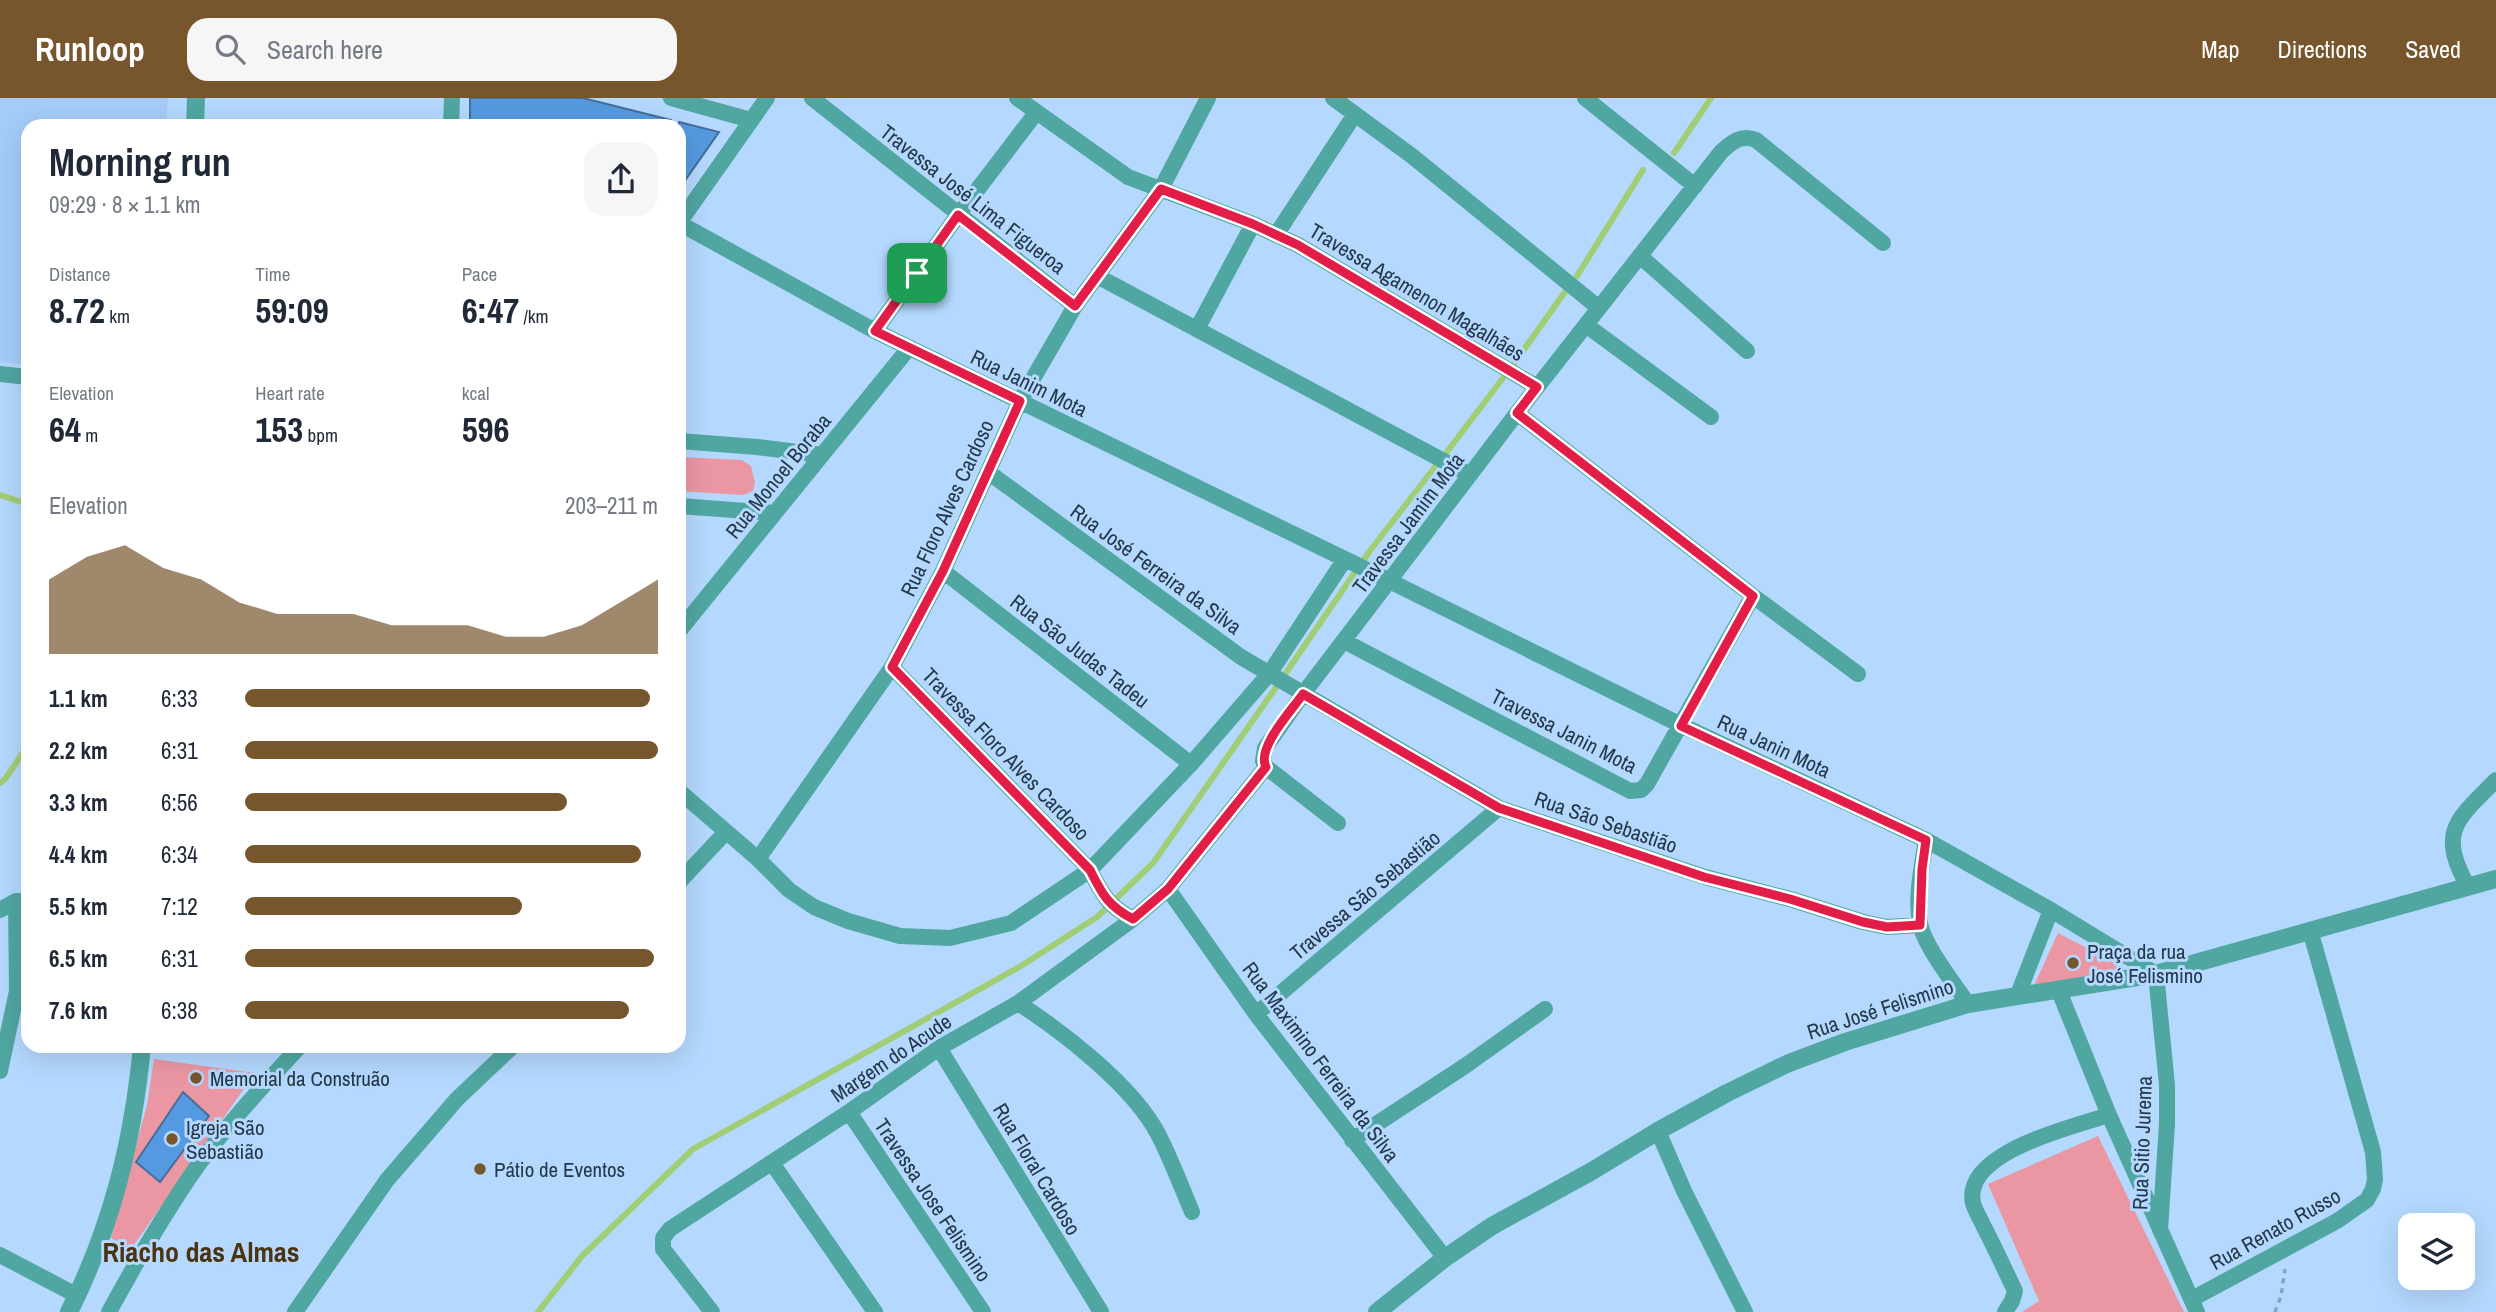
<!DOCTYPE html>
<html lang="en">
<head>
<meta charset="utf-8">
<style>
	:root { --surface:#fff; --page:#f6f6f7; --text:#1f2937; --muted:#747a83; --accent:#77562d }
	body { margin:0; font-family:"Archivo Narrow",sans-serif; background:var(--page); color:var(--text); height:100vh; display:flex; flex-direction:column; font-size:26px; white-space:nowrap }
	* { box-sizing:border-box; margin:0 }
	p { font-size:23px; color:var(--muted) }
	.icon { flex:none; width:38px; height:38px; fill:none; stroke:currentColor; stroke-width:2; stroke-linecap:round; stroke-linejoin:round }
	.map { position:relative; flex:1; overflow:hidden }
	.sheet { position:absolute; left:21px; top:21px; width:665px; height:934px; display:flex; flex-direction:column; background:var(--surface); border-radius:21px; box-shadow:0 7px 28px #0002 }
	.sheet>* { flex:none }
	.tools { position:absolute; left:2398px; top:1115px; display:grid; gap:14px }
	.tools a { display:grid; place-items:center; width:77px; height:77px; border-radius:14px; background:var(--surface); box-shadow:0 7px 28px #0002; font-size:35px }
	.pin { position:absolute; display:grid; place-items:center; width:60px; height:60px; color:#fff; margin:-30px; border-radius:14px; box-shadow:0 4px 10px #0006 }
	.round { display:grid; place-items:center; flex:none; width:74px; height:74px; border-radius:21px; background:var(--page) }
	.headline { display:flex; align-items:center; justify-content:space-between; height:119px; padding:0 28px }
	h1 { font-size:38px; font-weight:700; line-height:52px }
	.metrics { display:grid; grid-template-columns:repeat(3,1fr); gap:10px; height:119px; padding:7px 28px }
	.metrics div { display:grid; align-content:center }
	.metrics b { font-size:35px; font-weight:700 }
	.metrics small { font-size:19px; font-weight:400 }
	.metrics p { font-size:19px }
	.chart { height:196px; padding:14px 28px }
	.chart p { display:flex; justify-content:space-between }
	.chart svg { width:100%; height:126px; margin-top:7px; fill:var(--accent); opacity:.7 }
	ul { padding:0 28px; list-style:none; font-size:23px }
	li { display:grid; grid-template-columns:112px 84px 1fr; align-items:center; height:52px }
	li i { height:18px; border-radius:9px; background:var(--accent) }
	header { display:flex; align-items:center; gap:42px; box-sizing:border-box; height:98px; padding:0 35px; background:var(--accent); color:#fff }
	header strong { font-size:33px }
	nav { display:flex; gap:38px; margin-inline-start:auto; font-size:24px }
	.search { width:490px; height:63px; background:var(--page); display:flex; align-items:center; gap:18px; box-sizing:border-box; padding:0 24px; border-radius:21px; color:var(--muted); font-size:26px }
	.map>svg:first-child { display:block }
	.built { fill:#a4ccf6 }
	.green { fill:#eb97a3 }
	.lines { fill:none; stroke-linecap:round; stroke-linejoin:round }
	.stream { stroke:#a1cd74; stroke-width:6 }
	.building { fill:#559ae0; stroke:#456e99; stroke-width:2 }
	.path { stroke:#85a3c3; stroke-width:3.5; stroke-dasharray:5 5; stroke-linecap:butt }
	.minor { stroke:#50a6a1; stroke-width:16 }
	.tertiary { stroke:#50a6a1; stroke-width:18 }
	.route-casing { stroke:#fff; stroke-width:14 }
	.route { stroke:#e11d48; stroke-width:9 }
	.poi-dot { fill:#77562d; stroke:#b4d8fe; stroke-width:2.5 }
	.labels { text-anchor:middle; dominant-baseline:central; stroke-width:6; stroke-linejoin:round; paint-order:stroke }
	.street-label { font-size:21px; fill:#25374a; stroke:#b4d8fe }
	.poi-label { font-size:21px; fill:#25374a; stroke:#b4d8fe; text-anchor:start }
	.district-label { font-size:28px; font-weight:bold; fill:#4c3311; stroke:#b4d8fe }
</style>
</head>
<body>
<header>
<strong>Runloop</strong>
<div class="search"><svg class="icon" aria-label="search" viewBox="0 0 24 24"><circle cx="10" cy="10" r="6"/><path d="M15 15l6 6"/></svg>Search here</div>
<nav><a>Map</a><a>Directions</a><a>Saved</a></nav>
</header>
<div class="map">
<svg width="2496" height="1214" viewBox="0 0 2496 1214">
	<rect width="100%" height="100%" fill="#b4d8fe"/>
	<path class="built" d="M0,0H168L166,28H28V267L0,264Z"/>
	<path class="green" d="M679,359L742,362L751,368L755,384L753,393L743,397L679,393Z
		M2058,835L2123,869L2032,892Z
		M154,961L255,975L131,1151L111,1140L147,1007Z
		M2098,1038L2184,1214H2022L2039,1203L1988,1086Z"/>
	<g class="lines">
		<path class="stream" d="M1674,55L1711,0
			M1577,178L1643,72
			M1513,267L1567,191
			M1443,359L1503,280
			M0,397L28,406
			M1283,579L1369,454L1438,365
			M0,685L6,680L28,647
			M538,1214L582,1158L693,1051L1021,868L1097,819L1153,765L1279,585"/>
	</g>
	<path class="building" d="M470,0H583L671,22L670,28H470Z
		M679,24L719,34L679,91Z
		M183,994L209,1018L160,1084L136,1064Z"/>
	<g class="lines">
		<path class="path" d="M2275,1214L2281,1198L2285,1171"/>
		<path class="minor" d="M671,0L751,22
			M812,0L1075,208
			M1017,0L1128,79L1253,126L1298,147L1537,289
			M1333,0L1412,58L1599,210
			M1585,0L1695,88
			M451,28L452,0
			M679,125L875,233L1353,465L1681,627L1926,742L2051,812L2156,876L2167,987V1026L2160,1132
			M679,125L767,0
			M1276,137L1355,16
			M1640,158L1747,253
			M1097,178L1470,377
			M1586,227L1711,319
			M1197,231L1253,126
			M875,233L958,117L1036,15
			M0,276L28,279
			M1517,315L1753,498L1858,576
			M679,343L757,349L822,357
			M988,374L1241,559L1499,710L1705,779L1790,801L1863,824L1887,829L1920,827
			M679,408L774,415
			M943,473L1191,666
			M679,533L909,250
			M1344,543L1630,693L1641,692L1647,686L1753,498
			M892,569L1090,772C1102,796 1108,808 1133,821L1168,791L1266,669
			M679,693L758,761L892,569L943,473L1020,303L1075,208L1161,91L1208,0
			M1338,725L1266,669L1263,663L1265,650L1303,596L1517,315L1721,54C1732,44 1741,36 1756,42L1883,145
			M1926,742C1922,768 1915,799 1920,825C1923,846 1955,887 1968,906
			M758,761L789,792L814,809L848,823L900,838L950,840L1011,825L1090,772L1191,666L1269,576L1345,461
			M679,784L725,735
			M2468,789C2438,734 2455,723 2496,682
			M1168,791L1256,916L1445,1160
			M0,812L16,803H28
			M2059,893L2109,1017L2197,1214
			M2017,899L2051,812
			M1018,905C1063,934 1133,988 1158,1036C1171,1061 1181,1088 1192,1114
			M1256,916L1499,710
			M939,950L1101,1214
			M0,973L17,893L16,803
			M849,1014L983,1214
			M1658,1033L1684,1093L1745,1214
			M1352,1042L1465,968L1545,911
			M772,1065L875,1214
			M0,1157L78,1198
			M2192,1201L2337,1123L2367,1102L2373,1091L2375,1081L2373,1054L2310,832
			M109,1214C134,1168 160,1123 189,1080C221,1033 261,990 300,948
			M295,1214L387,1082L457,1001L513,948
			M712,1214L663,1151V1140L670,1131L849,1014L939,950L1018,905L1133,821
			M2005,1214L2012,1203L2015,1193C2005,1172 1995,1150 1984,1129C1981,1122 1975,1113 1973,1105C1962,1054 2075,1028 2109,1017"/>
		<path class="tertiary" d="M195,28L196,0
			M69,1214C112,1128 133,1043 142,948
			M1377,1214L1445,1160L1492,1128L1592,1073L1658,1033L1727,995L1789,965L1845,944L1968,906L2156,876L2496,781"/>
	</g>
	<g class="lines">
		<defs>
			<path id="route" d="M1161,91L1253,126L1298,147L1537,289L1517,315L1753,498L1681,628L1926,742L1922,771L1920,827L1887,829L1863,824L1790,801L1704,779L1499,710L1303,596C1292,612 1256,650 1266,669L1168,791L1133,821C1108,808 1102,796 1090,772L892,569L943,473L1020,303L875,233L958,117L1075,208Z"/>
		</defs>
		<use href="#route" class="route-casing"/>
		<use href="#route" class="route"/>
	</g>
	<g class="poi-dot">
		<circle cx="2073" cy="865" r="7"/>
		<circle cx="196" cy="980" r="7"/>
		<circle cx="172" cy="1041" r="7"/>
		<circle cx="480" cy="1071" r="7"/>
	</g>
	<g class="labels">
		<g class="street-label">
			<text transform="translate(973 101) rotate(38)">Travessa José Lima Figueroa</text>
			<text transform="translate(1417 194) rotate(31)">Travessa Agamenon Magalhães</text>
			<text transform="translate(1029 285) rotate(26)">Rua Janim Mota</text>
			<text transform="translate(778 378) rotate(-51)">Rua Monoel Boraba</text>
			<text transform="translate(947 410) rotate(-65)">Rua Floro Alves Cardoso</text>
			<text transform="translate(1408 425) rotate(-53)">Travessa Jamim Mota</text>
			<text transform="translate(1156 471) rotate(36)">Rua José Ferreira da Silva</text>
			<text transform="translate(1080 553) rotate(38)">Rua São Judas Tadeu</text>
			<text transform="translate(1564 633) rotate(27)">Travessa Janin Mota</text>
			<text transform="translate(1774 648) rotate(25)">Rua Janin Mota</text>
			<text transform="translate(1006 656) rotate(46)">Travessa Floro Alves Cardoso</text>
			<text transform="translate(1606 724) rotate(19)">Rua São Sebastião</text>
			<text transform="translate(1365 797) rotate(-40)">Travessa São Sebastião</text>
			<text transform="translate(1880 911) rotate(-18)">Rua José Felismino</text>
			<text transform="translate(891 960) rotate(-34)">Margem do Acude</text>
			<text transform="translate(1321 964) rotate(53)">Rua Maximino Ferreira da Silva</text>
			<text transform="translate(2142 1045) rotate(-88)">Rua Sitio Jurema</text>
			<text transform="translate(1037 1071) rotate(59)">Rua Floral Cardoso</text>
			<text transform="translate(933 1102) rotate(56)">Travessa Jose Felismino</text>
			<text transform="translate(2275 1131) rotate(-29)">Rua Renato Russo</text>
		</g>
		<g class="poi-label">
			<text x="2087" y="853">Praça da rua<tspan x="2087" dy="24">José Felismino</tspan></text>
			<text x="210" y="980">Memorial da Construão</text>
			<text x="186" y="1029">Igreja São<tspan x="186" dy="24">Sebastião</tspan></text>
			<text x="494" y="1071">Pátio de Eventos</text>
		</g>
		<g class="district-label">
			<text x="201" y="1154">Riacho das Almas</text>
		</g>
	</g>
</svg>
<div class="tools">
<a><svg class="icon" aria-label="layers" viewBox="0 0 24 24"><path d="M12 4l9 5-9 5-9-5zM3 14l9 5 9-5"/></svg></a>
</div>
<div class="pin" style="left:917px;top:175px;background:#1e9e55"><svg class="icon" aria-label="arrive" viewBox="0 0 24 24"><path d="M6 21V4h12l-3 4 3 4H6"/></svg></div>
<section class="sheet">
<div class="headline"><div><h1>Morning run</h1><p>09:29 · 8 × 1.1 km</p></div><a class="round"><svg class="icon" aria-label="share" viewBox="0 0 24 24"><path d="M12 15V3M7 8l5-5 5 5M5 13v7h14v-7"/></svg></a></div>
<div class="metrics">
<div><p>Distance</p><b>8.72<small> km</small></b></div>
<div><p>Time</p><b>59:09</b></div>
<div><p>Pace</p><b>6:47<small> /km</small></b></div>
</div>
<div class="metrics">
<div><p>Elevation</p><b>64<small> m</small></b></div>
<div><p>Heart rate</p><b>153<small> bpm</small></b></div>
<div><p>kcal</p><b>596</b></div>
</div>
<div class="chart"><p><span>Elevation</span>203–211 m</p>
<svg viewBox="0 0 160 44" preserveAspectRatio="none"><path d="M0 44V18L10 10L20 6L30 14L40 18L50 26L60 30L70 30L80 30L90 34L100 34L110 34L120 38L130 38L140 34L150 26L160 18V44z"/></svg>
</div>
<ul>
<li><b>1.1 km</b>6:33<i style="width:98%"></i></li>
<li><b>2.2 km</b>6:31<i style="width:100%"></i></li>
<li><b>3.3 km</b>6:56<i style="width:78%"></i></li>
<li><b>4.4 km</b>6:34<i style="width:96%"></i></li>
<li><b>5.5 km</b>7:12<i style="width:67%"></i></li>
<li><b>6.5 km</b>6:31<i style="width:99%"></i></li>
<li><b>7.6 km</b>6:38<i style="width:93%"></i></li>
</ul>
</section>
</div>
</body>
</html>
